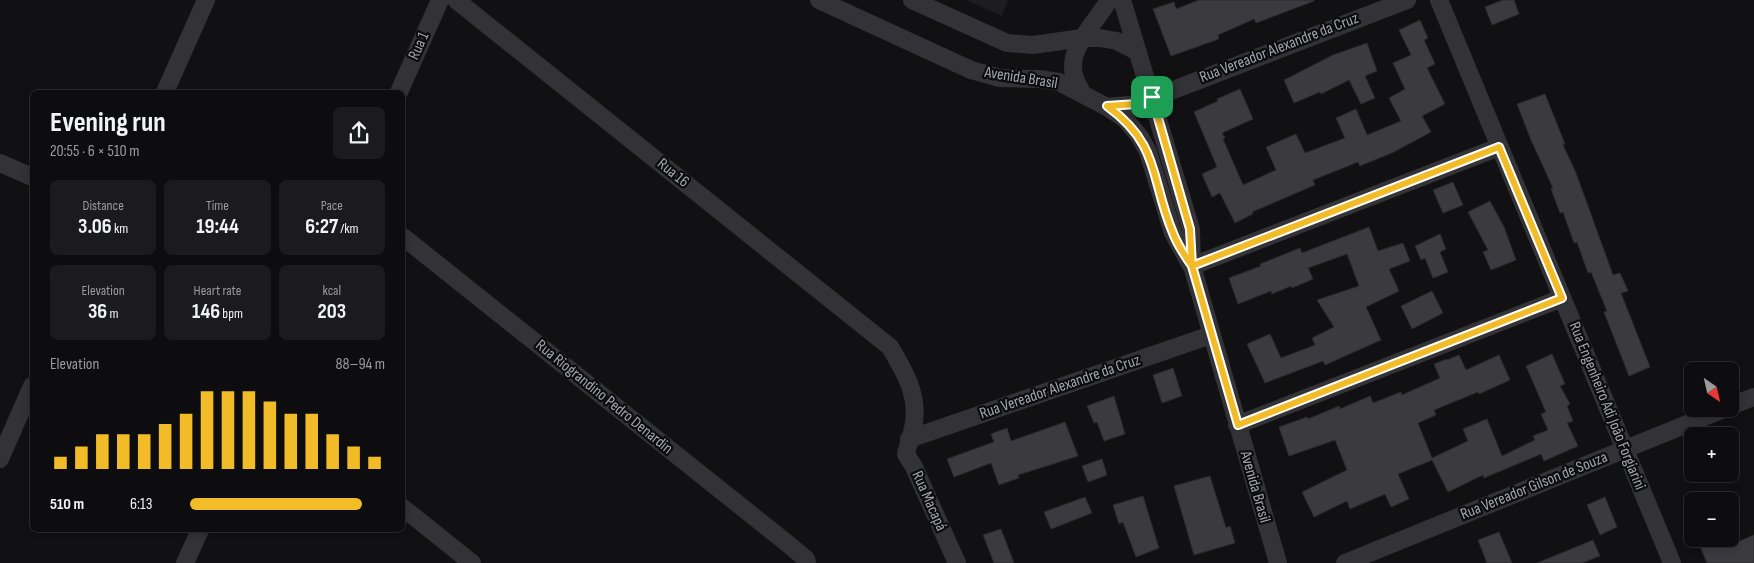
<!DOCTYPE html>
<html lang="en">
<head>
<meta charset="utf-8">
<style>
	:root { --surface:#0d0c0e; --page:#1b1a1c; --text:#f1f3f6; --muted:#9a9b9e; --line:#2d2c2e; --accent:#f2bc28 }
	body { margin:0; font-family:"Sofia Sans Condensed",sans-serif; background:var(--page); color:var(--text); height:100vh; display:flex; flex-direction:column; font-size:19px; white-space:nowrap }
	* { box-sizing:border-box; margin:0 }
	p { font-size:16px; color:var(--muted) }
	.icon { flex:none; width:28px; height:28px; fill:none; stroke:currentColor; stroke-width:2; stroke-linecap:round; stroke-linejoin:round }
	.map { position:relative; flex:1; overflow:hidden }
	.sheet { position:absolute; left:30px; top:90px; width:375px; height:442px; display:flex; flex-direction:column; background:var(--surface); border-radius:8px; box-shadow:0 2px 8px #0003,0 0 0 1px var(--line) }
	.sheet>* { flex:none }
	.needle { width:32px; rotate:146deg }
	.controls { position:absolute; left:1684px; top:362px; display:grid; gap:10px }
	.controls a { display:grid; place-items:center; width:55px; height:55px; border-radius:8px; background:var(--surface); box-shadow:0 2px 8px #0003,0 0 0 1px var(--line); font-size:25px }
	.pin { position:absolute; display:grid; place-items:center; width:42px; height:42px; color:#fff; margin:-21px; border-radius:10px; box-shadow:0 2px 8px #0006 }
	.round { display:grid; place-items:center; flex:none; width:52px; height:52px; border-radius:8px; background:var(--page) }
	.overview { display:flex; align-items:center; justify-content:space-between; height:85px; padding:0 20px }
	h1 { font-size:28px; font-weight:700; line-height:38px }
	.figures { display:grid; grid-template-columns:repeat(3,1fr); gap:8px; height:85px; padding:5px 20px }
	.figures div { display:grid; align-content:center; border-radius:8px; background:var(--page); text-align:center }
	.figures b { font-size:21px; font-weight:700 }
	.figures small { font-size:14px; font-weight:400 }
	.figures p { font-size:14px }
	.chart { height:140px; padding:10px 20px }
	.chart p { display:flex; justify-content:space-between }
	.chart svg { width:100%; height:90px; margin-top:5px; stroke:var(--accent); stroke-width:6 }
	ul { padding:0 20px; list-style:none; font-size:16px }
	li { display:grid; grid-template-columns:80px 60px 1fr; align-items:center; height:38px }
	li i { height:12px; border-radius:6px; background:var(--accent) }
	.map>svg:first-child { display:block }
	.built { fill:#1d1d1f }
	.building { fill:#3b3b3f; stroke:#2b2a2e }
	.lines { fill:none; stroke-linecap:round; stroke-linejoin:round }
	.minor { stroke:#323237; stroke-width:18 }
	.route-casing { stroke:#fff; stroke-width:10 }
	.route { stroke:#f2bc28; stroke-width:6 }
	.labels { text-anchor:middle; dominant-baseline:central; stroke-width:4.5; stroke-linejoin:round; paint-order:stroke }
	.street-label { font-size:16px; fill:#a2a6b3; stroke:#0c0c0d }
</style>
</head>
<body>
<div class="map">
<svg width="1754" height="563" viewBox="0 0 1754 563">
	<rect width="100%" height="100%" fill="#111012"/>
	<path class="built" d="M966,0H1008L1002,16Z"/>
	<path class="building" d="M1199,0H1314V1L1256,23L1254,19L1218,35L1219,39L1171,56L1153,9L1174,2L1176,9Z
		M1503,0H1514L1519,14L1492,25L1485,7Z
		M1420,20L1428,38L1424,40L1435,64L1427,68L1445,104L1422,116L1431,132L1394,152L1360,166L1358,162L1313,180L1315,185L1252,212L1253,214L1235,223L1220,193L1212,197L1202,174L1217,167L1194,112L1218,101L1217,99L1240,89L1253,119L1222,133L1225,138L1223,139L1243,185L1276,170L1266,147L1296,134L1305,153L1345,138L1336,118L1356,109L1367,135L1401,121L1389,98L1405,89L1393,63L1411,55L1399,30Z
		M1367,43L1377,71L1365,76L1375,98L1361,104L1349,80L1321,94L1320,92L1294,103L1284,80L1333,55Z
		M1545,94L1565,144L1563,145L1576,173L1613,275L1620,273L1628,291L1621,293L1650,367L1629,376L1604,312L1607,311L1591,272L1588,273L1577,242L1574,243L1563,212L1560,213L1551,189L1553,188L1531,140L1517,104Z
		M1453,182L1463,205L1443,213L1433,190Z
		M1490,201L1504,227L1516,260L1491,270L1483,252L1488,250L1468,212Z
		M1369,227L1378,251L1403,243L1410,261L1389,269L1399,291L1366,307L1381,340L1325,365L1323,361L1265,383L1247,344L1270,334L1281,358L1315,345L1312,338L1334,327L1317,300L1359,286L1347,254L1308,268L1313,279L1292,288L1291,286L1272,294L1271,291L1238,304L1229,278L1261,266L1260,264L1300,248L1302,253Z
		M1440,234L1446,249L1440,252L1448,272L1433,278L1425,258L1421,260L1415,246Z
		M1432,291L1443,313L1412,329L1401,306Z
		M1552,354L1565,384L1560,386L1570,404L1567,406L1573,421L1567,423L1578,446L1544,461L1541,454L1484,478L1483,475L1448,492L1432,460L1398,474L1409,499L1391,507L1385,494L1350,509L1347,501L1314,517L1302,492L1347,470L1335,440L1289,456L1279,427L1307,417L1308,419L1339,406L1340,409L1370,396L1373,403L1401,392L1402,395L1440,378L1434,364L1447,359V360L1459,355L1466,370L1499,355L1510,380L1479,394L1478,392L1434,410L1436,415L1418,423L1432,458L1468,441L1463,429L1487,419L1502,456L1535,440L1533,436L1548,430L1541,414L1546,412L1526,366Z
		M1173,368L1182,396L1162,403L1153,375Z
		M1114,396L1125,434L1104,441L1097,422L1094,423L1087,406Z
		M1065,422L1078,456L1018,475L1019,478L999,485L991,463L954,477L947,459L994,442L991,434L1007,428L1011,441Z
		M1102,459L1107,475L1088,482L1082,466Z
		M1210,476L1226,528L1230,526L1235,543L1194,555L1174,486Z
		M1143,496L1159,548L1136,557L1123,522L1119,524L1113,505Z
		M1085,497L1092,513L1051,529L1044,512Z
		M1605,497L1617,527L1600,535L1587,505Z
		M1001,529L1014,563H994L983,535Z
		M1499,532L1512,563H1487L1478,540Z
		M1754,535V563H1707L1697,539H1724L1728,546Z
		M1593,540L1600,556L1582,563H1537Z"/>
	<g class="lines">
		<path class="minor" d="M456,0L890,347C905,372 920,397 913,428C911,437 908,445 906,454L914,467L957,563
			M819,0L971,70L1000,78L1039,79L1059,82L1107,107L1125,119L1140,137L1148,152L1173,233L1190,264
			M912,0L1007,43L1033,45L1082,38H1100L1117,41L1138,52
			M1122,0L1191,229L1192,266L1278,563
			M1439,0L1672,563
			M165,92L206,0
			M399,92L440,0
			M1082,93C1080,88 1075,81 1074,75C1067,48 1097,21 1109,0
			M1107,107L1137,104L1407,0
			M0,163L32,177
			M402,236L788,544L806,559L807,563
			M1192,266L1499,147
			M1730,406L1754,397
			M1237,425L1562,298
			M909,439L1211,335
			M0,459L32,386
			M402,507L472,563
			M185,563L200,530
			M1345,563L1724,409"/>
	</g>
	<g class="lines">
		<defs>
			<path id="route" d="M1152,97L1190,229L1192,266L1238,425L1562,298L1499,147L1192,266C1185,256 1177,244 1173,233C1150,179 1161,145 1107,106L1137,104L1152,97"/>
		</defs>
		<use href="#route" class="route-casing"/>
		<use href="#route" class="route"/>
	</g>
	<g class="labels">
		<g class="street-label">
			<text transform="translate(419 46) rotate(-66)">Rua 1</text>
			<text transform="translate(1279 48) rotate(-21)">Rua Vereador Alexandre da Cruz</text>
			<text transform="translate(1021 78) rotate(9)">Avenida Brasil</text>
			<text transform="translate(673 173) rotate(39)">Rua 16</text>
			<text transform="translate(1060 387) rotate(-19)">Rua Vereador Alexandre da Cruz</text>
			<text transform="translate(604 397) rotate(39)">Rua Riograndino Pedro Denardin</text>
			<text transform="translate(1607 406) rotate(68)">Rua Engenheiro Adi João Forgiarini</text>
			<text transform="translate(1534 486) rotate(-22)">Rua Vereador Gilson de Souza</text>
			<text transform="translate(1255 487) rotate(74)">Avenida Brasil</text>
			<text transform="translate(929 501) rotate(66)">Rua Macapá</text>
		</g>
	</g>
</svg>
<div class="controls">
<a><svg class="needle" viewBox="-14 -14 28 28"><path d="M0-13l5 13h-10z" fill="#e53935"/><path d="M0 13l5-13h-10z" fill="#9a9b9e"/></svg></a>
<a>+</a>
<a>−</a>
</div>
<div class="pin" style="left:1152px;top:97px;background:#1e9e55"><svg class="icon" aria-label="arrive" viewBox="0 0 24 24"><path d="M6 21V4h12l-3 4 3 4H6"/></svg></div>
<section class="sheet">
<div class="overview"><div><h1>Evening run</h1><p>20:55 · 6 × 510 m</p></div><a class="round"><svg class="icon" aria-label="share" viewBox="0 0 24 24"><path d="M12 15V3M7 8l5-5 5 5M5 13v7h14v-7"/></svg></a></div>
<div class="figures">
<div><p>Distance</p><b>3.06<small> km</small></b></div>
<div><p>Time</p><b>19:44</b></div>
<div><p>Pace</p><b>6:27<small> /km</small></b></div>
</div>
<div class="figures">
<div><p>Elevation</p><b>36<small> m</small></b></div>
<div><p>Heart rate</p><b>146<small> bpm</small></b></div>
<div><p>kcal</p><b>203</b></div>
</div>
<div class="chart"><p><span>Elevation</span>88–94 m</p>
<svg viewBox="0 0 160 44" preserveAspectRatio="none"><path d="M5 44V38M15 44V33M25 44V27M35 44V27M45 44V27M55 44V22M65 44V17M75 44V6M85 44V6M95 44V6M105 44V11M115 44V17M125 44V17M135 44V27M145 44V33M155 44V38"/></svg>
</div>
<ul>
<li><b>510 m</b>6:13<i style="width:88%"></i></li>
</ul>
</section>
</div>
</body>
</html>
